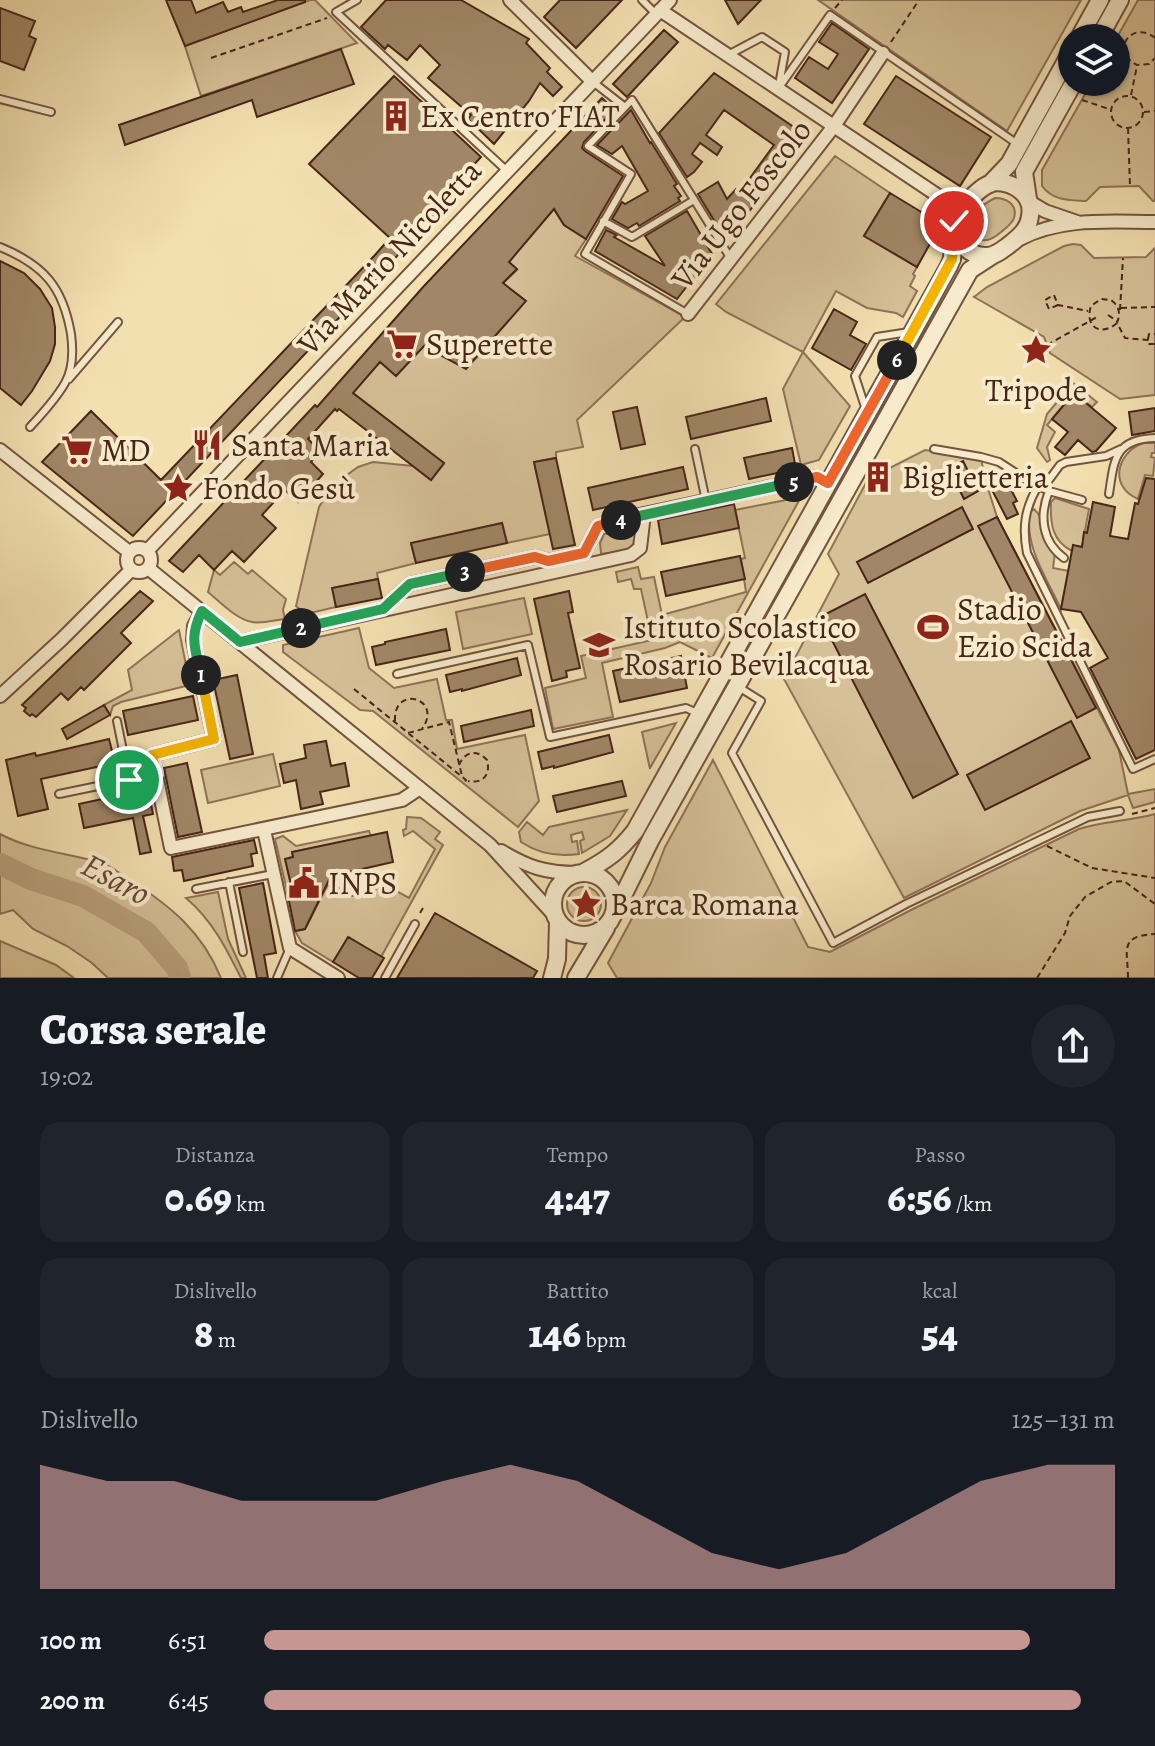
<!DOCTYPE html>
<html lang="it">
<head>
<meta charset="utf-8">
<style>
	:root { --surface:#171b24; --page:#20242c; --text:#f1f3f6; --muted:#9ea1a6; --accent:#c59692 }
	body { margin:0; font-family:Alegreya,serif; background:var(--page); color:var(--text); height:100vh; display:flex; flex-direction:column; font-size:30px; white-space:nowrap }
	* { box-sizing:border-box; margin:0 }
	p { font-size:26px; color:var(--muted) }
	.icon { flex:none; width:44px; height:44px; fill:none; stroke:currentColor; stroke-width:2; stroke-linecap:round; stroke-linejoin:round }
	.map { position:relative; height:978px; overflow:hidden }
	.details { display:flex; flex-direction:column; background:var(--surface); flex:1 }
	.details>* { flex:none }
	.buttons { position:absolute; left:1058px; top:24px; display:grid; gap:16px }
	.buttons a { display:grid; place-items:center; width:72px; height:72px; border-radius:50%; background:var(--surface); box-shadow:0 2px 6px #0004; font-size:40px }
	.pin { position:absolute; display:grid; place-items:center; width:68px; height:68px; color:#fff; margin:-34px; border:4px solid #fff; border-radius:50%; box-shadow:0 2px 8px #0007 }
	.km { position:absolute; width:40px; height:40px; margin:-20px; border-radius:50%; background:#222; color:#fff; font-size:22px; line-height:40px; text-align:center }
	.round { display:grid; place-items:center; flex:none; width:84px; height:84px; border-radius:42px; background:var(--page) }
	.overview { display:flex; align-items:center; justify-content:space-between; height:136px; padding:0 40px }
	h1 { font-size:44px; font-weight:800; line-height:60px }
	.figures { display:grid; grid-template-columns:repeat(3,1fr); gap:12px; height:136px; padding:8px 40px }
	.figures div { display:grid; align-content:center; border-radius:20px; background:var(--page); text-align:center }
	.figures b { font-size:40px; font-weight:800 }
	.figures small { font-size:22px; font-weight:400 }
	.figures p { font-size:22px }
	.chart { height:224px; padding:16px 40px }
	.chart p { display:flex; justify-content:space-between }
	.chart svg { width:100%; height:144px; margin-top:8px; fill:var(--accent); opacity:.7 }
	ul { padding:0 40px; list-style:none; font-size:26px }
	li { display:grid; grid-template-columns:128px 96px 1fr; align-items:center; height:60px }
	li i { height:20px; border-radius:10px; background:var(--accent) }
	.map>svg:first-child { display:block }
	.green { fill:#d6c097; stroke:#8f7357; stroke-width:2 }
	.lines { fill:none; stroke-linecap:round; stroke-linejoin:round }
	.river { stroke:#b9a17d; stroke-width:22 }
	.building { fill:#a18767; stroke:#482617; stroke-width:2 }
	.service-casing { stroke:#73543e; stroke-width:10 }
	.minor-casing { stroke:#73543e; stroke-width:16 }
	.tertiary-casing { stroke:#73543e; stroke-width:20 }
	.path { stroke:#482617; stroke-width:2; stroke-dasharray:6 4; stroke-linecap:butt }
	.service { stroke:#f7ebcc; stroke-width:6 }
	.minor { stroke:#f7ebcc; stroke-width:12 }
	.tertiary { stroke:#f7ebcc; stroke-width:16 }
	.split-1-casing { stroke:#fff; stroke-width:16 }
	.split-2-casing { stroke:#fff; stroke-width:16 }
	.split-3-casing { stroke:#fff; stroke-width:16 }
	.split-4-casing { stroke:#fff; stroke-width:16 }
	.split-5-casing { stroke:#fff; stroke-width:16 }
	.split-6-casing { stroke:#fff; stroke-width:16 }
	.split-7-casing { stroke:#fff; stroke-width:16 }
	.split-1 { stroke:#f5b400; stroke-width:10 }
	.split-2 { stroke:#22a559; stroke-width:10 }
	.split-3 { stroke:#22a559; stroke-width:10 }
	.split-4 { stroke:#f0652b; stroke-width:10 }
	.split-5 { stroke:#22a559; stroke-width:10 }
	.split-6 { stroke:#f0652b; stroke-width:10 }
	.split-7 { stroke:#f5b400; stroke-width:10 }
	.labels { text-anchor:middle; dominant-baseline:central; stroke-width:8; stroke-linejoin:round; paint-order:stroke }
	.poi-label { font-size:32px; fill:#482617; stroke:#f7ebcc; text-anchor:start }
	.street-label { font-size:32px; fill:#482617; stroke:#f7ebcc }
	.water-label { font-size:34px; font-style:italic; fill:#6a4b36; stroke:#f7ebcc }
</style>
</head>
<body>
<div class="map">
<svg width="1155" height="978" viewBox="0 0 1155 978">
	<rect width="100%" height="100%" fill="#f3e0b1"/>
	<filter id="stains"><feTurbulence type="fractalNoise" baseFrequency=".0025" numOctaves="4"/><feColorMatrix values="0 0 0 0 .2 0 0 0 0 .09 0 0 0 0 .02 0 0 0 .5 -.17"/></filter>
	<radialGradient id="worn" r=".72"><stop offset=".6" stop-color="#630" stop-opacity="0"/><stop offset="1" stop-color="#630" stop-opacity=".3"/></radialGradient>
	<path class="green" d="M310,0H315L357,43L201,96L185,46Z
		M818,0H1081L1007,131Z
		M1138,0H1155V201H1153L1139,186L1100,187L1086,201C1069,200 1053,201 1042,186V170L1092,82H1116V39Z
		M835,156L890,193L864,236L917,267L913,274L915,276L910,286L917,291L903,317L896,313L867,308L836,291L803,352L850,406L819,460L801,465L783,389L803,352L726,312L716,304Z
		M995,198C1006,198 1018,204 1014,218C1012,224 1006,228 1001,232C989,243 978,244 969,229C970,214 983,204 995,198Z
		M553,208L564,225L586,239L575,256L685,317L577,420L583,447L556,452V458L534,462L550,534L507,543L502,523L411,544L416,563L377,573L378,579L333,588L336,607L306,614L296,606L319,507L324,499L347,475L358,467L373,462L413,466L431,480L444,464L353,393L371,361L424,346L503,283L517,270L509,262Z
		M1073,244L1081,245L1094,258L1146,257L1155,248V395L1120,399L1050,353L1044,337L974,297L987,287L1064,246Z
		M1073,383L1097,402L1092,407L1074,393L1047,425L1055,432L1047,447L1050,460L1047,462L1037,448L1047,414Z
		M1143,443H1155V453H1152L1151,457L1155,458L1153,476L1145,475L1138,499C1109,487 1116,453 1143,443Z
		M925,450L981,459L986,482L997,517L1119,750L1128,794L1155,789V802L1133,808L1128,795L1080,811L904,898L784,679L839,574L828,554L868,479Z
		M801,497L712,658L680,642L665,648L602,663L613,717L553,729L545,688L586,678L581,656L652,640L641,589H634L631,579L618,582L616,572L638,567L641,579L654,577L662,615L746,592L741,559L745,558L735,510Z
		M1055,498L1089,509L1082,547L1074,546L1072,551C1052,541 1050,523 1051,502Z
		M1034,509C1048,521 1036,538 1055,553L1053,568L1069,571L1061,609C1047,579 1024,546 1030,512Z
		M633,528L636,531C636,554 622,551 603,554L601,553L600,543L604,534Z
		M234,562L248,574L252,570L286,599L283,610L285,619C275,620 262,624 252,622C236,619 220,602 208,592L214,570L220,575Z
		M524,598L532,634L463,649L456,612Z
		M359,628L369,668L394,688L437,679L446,720H452L457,749L525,735L539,801L518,827L373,711L360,710L283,652V645Z
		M179,630L190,685L121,702L113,706L110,715L104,705L132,690L128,670Z
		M676,723L650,768V769L642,732Z
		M273,754L280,786L208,803L201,770Z
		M713,760L808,947L830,952L909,911L1079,829C1104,821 1130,821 1155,814V978H617L608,963L651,883L665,847Z
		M627,810L610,836L582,853L580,841L584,839L582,832L571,835L572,842L577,841L579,854C558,857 539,854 521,842L519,832L527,822L543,835L549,827Z
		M407,817L421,818L440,832L435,839L443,845L381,957L349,937L333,962L302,943L295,931L305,929L327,886L332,884L352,896L374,892L380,882L409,898L435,849L413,831L404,836L403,830L406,829Z
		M369,831L371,836L292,852L293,857L285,859L292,889L287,891L275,839L283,836L296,846Z
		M0,834C32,851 68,853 102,863C111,866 120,874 129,879C170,906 202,931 221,978H108L92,963L67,946L33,929L13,910L0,914Z
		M567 904a17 17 0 1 1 34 0a17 17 0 1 1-34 0Z
		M218,892L228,939L246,978H241C226,948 212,920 186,898Z
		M0,941L56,965L74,978H0Z"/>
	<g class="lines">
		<path class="river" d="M0,864L31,879L83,896L146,932L177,968L180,978"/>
	</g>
	<path class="building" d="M166,0H191L196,13L223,2L228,12L241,7L243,12L278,0H305V2L185,46Z
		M386,0H461L529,39L526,43L550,68L547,72L562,87L553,96L540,83L529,101L494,144L468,119L471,115L428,78L440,65L420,45L407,60L388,45L385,49L361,27Z
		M560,0H622L576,48L544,17Z
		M725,0H761L738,24Z
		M0,8L35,21L29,36L36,39L24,70L0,61Z
		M832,23L869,49L832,103L795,78L809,57L828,69L838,54L819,42Z
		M664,30L678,42L627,97L613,84Z
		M341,49L354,84L257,117L252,100L125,145L119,125Z
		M714,73L807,136L767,189L750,178L774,145L724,110L706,135L722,147L717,155L700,143L692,154L702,162L694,172L687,177L659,133Z
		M394,76L481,157L429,213L433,216L388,266L133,536L42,462L91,411L161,480L375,255L390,238L309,164Z
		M896,76L991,137L960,186L864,124Z
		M602,98L614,110L584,142L582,148L585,151L623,176L586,239L564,225L554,209L509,262L517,269L503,283L526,301L466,369L424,346L396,376L380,362L353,393L444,463L431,480L339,409L337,411L335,409L308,439L320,451L311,462L323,474L298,502L285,490L262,515L276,528L244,562L232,551L214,570L199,555L183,572L169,561L315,405L317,407L424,286Z
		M631,110L650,143L651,142L677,184L674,186L681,196L678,198L680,201L639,226L637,223L628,228L612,219L622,202L625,204L648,191L622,146L612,154L597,145Z
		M718,182L727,199L736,189L755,204L726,240L698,194Z
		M890,193L941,224L917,267L864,236Z
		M687,211L712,254L677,299L595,251L606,230L617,235L614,237L665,266L645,236Z
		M0,261L24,273L40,289L52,308L55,327V344L50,361L32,391L21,405L0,388Z
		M834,309L857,322L850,335L866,344L851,370L812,348Z
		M1074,393L1116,428L1096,451L1092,452L1078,440L1065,455L1055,447L1068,432L1052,419Z
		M766,398L771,421L691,439L686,417Z
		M637,407L645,444L621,449L613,412Z
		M1155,408V431L1132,435L1129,412Z
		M792,448L796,469L749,479L744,458Z
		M556,458L575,545L553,549L534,462Z
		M963,461L978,491L964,499L949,468Z
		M683,467L688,489L593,510L588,488Z
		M1146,478L1155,479V750L1136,759L1090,668L1108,658L1081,612L1061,609L1073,545L1082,547L1084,532L1087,533L1093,502L1115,507L1110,536L1128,539L1135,503L1138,504Z
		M1007,482L1017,501L1013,503L1018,514L1007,519L992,490Z
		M734,504L739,528L662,544L658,520Z
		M962,507L973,529L868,583L857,562Z
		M997,517L1096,708L1077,718L978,526Z
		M502,523L507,543L416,563L411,543Z
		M740,556L745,579L666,596L661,572Z
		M378,579L382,598L336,607L332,588Z
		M140,591L153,601L121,633L131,643L84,690L81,687L68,700L61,693L36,717L32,714L30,716L24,711L26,708L22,705Z
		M569,591L573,612L568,613L580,668L566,671L567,677L552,681L534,599Z
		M865,594L958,774L913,798L820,617Z
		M446,629L450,650L376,665L372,647L385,644V642Z
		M681,656L687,688L620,702L613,671Z
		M517,658L521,675L462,691V689L450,692L446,675Z
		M237,675L253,754L230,759L213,680Z
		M193,696L198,720L128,735L123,711Z
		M104,705L110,715L67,739L62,729Z
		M531,710L534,726L464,742L461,726Z
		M1071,721L1090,758L985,810L967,775Z
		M609,735L613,752L554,768V766L542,769L538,752Z
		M109,739L115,763L41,779L48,809L18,816L6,760L35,753L36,756Z
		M326,741L331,766L345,763L349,786L320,792L323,804L301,809L296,780L284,783L280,764L306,758L304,745Z
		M187,763L202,832L178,837L164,768Z
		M622,781L626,796L557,812L553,796Z
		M148,789L153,814L143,816L151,852L140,854L133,818L84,828L79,804Z
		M387,832L393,862L336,875L337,877L330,878L305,929L295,931L287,891L292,889L285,859L293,857L292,852Z
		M254,840L257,853L251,854L253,866L184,881L182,870L174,871L172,857Z
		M263,883L276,953L264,955L268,978H257L239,888Z
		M435,913L537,971L533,978H397Z
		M348,937L384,958L372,978H359L333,962Z"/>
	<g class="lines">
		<defs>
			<path id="service" d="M357,0L336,12L507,171
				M642,0L656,14
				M728,55L762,37L785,52L779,85
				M593,82L625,107L632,100L731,259
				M778,89L830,15L1016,143
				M0,99L51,112
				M625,107L588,146L631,174L585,254L688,314
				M603,221L632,237L694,200
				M0,247C44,265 63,287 71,334C73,349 73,369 65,383C56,399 42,414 30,427
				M69,379L118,322
				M866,410L855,376L877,337L909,332
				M695,449L706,501
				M934,449L981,457L999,462L1030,482L1049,491L1082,500
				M1038,486C1025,508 1022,527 1027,553L1133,769L1155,759
				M1043,488L1060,465L1066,462L1106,456L1121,449
				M1049,491C1039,516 1042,542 1064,558
				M1109,494C1114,461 1114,439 1155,438
				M770,627L783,635
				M397,674L528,645L550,737L686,708L697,713
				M737,686L761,701L732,753L833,943L906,904L1088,817L1120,811
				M117,721L129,780
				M59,794L156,774
				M229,882L243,952
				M196,889L273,874
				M277,978L290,948
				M385,978L415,924"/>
			<path id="minor" d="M510,0L592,81
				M660,10L940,197C948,204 952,210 954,221
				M1028,201L1045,211L1077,222
				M1020,239C1061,217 1110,222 1155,222
				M688,314L834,126L883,53
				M0,450L129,552
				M127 560a12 12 0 1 1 24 0a12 12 0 1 1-24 0Z
				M147,551L670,0
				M148,568L490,845L554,915
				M383,609L410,584L535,557L548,561L584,553L598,526L644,514L817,477L828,483
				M202,611L194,626L193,640L214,739L152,755L171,848L402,800L420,788
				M240,642L631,555L640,548L644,514
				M0,696L62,639L131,570
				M264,830L290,948L338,978
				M501,851C528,867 545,873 577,873"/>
			<path id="tertiary" d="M1079,38L1100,0
				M1099,38L1120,0
				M995,182C1014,182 1034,195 1030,216C1029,229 1018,238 1009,245C1002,250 995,256 987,256C968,257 950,237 955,219C958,211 964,205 970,199C978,191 984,185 995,182Z
				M990,184L1009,164L1072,50
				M1028,199L1024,172L1074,82
				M584,872C607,860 619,851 635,831L949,266L952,259L954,228
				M553 904a31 31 0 1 1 62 0a31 31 0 1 1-62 0Z
				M614,914L651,839L970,270L993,255
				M552,978L557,959L558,922
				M576,978L606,928"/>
		</defs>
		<use href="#service" class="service-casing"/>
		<use href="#minor" class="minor-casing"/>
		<use href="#tertiary" class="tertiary-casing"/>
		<path class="path" d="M835,8L842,0
			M1155,38C1132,19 1109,51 1137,65L1149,64L1155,58
			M891,42L919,0
			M211,58L327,18
			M1131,95L1137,66
			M1111 112a16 16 0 1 1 32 0a16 16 0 1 1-32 0Z
			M1082,100L1109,109
			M1144,112L1155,111
			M1128,128L1130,186
			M1058,305L1049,309L1045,300L1054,295L1058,305L1088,311
			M1121,308L1155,307
			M1120,310L1123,258
			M1108,315L1117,321
			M1117,323C1101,337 1084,327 1091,306L1101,299L1111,300C1119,306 1121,313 1117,323L1125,338L1148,340V344H1155
			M1148,339L1149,334H1155
			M1047,345L1097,317
			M354,689L466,780L464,783
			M395,721C393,684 444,698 422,729
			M408,733L449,722L462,776
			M459,765C465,751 477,749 487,760C491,775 483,784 468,781
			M1132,814L1155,808
			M1047,846L1092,868L1155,878
			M420,913L423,908
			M1037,978L1065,933L1070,916L1085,897L1111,882L1124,881L1155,904
			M1128,978C1128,950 1118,936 1155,934"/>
		<use href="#service" class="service"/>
		<use href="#minor" class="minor"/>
		<use href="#tertiary" class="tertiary"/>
	</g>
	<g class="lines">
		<defs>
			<path id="split-1" d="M129,780L156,774L152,755L214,739L201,675"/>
			<path id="split-2" d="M201,675C195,648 189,637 202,611L240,642L301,628"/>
			<path id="split-3" d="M301,628L383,609L410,584L465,572"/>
			<path id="split-4" d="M465,572L535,557L548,561L584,553L598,526L621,520"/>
			<path id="split-5" d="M621,520L794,482"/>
			<path id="split-6" d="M794,482L817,477L828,483L897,360"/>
			<path id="split-7" d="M897,360L952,259L954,221"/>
		</defs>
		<use href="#split-1" class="split-1-casing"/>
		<use href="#split-2" class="split-2-casing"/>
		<use href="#split-3" class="split-3-casing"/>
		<use href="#split-4" class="split-4-casing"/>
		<use href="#split-5" class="split-5-casing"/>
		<use href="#split-6" class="split-6-casing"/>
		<use href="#split-7" class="split-7-casing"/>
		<use href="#split-1" class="split-1"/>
		<use href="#split-2" class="split-2"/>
		<use href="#split-3" class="split-3"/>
		<use href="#split-4" class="split-4"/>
		<use href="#split-5" class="split-5"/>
		<use href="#split-6" class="split-6"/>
		<use href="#split-7" class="split-7"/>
	</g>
	<defs>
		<symbol id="building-bare" viewBox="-9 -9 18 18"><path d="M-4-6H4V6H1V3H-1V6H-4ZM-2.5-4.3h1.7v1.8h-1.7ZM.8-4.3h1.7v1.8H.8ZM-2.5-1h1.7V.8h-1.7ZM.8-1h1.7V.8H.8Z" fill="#8f2418" stroke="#f7ebcc" stroke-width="2.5" paint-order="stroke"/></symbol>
		<symbol id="supermarket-bare" viewBox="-9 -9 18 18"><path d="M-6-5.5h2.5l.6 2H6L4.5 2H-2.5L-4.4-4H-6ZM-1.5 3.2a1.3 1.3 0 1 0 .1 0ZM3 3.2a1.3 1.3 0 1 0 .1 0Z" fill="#8f2418" stroke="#f7ebcc" stroke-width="2.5" paint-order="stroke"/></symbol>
		<symbol id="sight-bare" viewBox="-9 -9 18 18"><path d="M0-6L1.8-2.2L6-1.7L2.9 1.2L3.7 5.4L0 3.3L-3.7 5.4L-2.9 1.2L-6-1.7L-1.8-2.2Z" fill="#8f2418" stroke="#f7ebcc" stroke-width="2.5" paint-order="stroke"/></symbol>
		<symbol id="restaurant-bare" viewBox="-9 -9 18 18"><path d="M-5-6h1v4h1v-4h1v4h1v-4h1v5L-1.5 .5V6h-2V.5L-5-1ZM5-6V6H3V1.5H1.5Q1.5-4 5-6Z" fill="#8f2418" stroke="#f7ebcc" stroke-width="2.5" paint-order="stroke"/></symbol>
		<symbol id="stadium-bare" viewBox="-9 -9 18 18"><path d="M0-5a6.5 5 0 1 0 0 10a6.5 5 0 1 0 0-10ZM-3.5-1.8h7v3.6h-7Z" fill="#8f2418" stroke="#f7ebcc" stroke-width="2.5" paint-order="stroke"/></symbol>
		<symbol id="school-bare" viewBox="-9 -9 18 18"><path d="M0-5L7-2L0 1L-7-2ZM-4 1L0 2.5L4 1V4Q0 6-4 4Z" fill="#8f2418" stroke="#f7ebcc" stroke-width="2.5" paint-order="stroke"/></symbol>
		<symbol id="civic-bare" viewBox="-9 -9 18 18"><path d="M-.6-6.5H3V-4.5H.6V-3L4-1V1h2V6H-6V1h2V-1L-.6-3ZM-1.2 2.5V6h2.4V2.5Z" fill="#8f2418" stroke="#f7ebcc" stroke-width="2.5" paint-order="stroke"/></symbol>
	</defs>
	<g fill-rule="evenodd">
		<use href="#building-bare" x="374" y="94" width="44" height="44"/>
		<use href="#supermarket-bare" x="380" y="322" width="44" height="44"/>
		<use href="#sight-bare" x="1014" y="328" width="44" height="44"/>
		<use href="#restaurant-bare" x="185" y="423" width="44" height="44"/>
		<use href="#supermarket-bare" x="55" y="428" width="44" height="44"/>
		<use href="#building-bare" x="856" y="455" width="44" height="44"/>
		<use href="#sight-bare" x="156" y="466" width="44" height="44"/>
		<use href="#stadium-bare" x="911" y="605" width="44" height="44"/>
		<use href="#school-bare" x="577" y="623" width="44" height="44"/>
		<use href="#civic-bare" x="282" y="861" width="44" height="44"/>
		<use href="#sight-bare" x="564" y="882" width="44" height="44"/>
	</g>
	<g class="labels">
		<g class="poi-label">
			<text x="420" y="116">Ex Centro FIAT</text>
			<text x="426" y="344">Superette</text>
			<text x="1036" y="390" text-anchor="middle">Tripode</text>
			<text x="231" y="445">Santa Maria</text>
			<text x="101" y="450">MD</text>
			<text x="902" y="477">Biglietteria</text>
			<text x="202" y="488">Fondo Gesù</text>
			<text x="957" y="609">Stadio<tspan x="957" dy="37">Ezio Scida</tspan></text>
			<text x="623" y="627">Istituto Scolastico<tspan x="623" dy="37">Rosario Bevilacqua</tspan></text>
			<text x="328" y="883">INPS</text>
			<text x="610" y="904">Barca Romana</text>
		</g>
		<g class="street-label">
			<text transform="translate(741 204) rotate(-52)">Via Ugo Foscolo</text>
			<text transform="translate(389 257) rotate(-47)">Via Mario Nicoletta</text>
		</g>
		<g class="water-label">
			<text transform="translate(116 879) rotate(28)">Esaro</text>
		</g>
	</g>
	<rect width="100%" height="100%" filter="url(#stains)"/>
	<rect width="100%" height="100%" fill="url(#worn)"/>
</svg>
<div class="buttons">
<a><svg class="icon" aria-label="layers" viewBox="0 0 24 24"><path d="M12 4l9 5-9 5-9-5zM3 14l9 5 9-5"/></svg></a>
</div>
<div class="pin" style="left:129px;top:780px;background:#1e9e55"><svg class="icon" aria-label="arrive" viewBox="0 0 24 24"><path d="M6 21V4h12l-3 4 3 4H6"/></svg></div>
<div class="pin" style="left:954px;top:221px;background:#d93025"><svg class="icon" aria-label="check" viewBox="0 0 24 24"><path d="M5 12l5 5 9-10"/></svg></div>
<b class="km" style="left:201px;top:675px">1</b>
<b class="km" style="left:301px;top:628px">2</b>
<b class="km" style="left:465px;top:572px">3</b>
<b class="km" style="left:621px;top:520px">4</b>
<b class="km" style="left:794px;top:482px">5</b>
<b class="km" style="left:897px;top:360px">6</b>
</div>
<section class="details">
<div class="overview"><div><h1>Corsa serale</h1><p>19:02</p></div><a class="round"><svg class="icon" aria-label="share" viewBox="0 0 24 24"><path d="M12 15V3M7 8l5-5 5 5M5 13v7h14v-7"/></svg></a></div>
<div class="figures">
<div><p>Distanza</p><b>0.69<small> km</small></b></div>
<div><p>Tempo</p><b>4:47</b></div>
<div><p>Passo</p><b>6:56<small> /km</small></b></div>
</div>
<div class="figures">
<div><p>Dislivello</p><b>8<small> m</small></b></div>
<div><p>Battito</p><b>146<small> bpm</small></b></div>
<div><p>kcal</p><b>54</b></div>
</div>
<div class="chart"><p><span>Dislivello</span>125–131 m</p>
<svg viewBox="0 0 160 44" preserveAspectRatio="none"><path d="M0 44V6L10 11L20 11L30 17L40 17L50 17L60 11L70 6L80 11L90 22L100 33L110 38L120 33L130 22L140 11L150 6L160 6V44z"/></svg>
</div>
<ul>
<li><b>100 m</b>6:51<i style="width:90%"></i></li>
<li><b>200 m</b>6:45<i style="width:96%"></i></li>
</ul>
</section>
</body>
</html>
